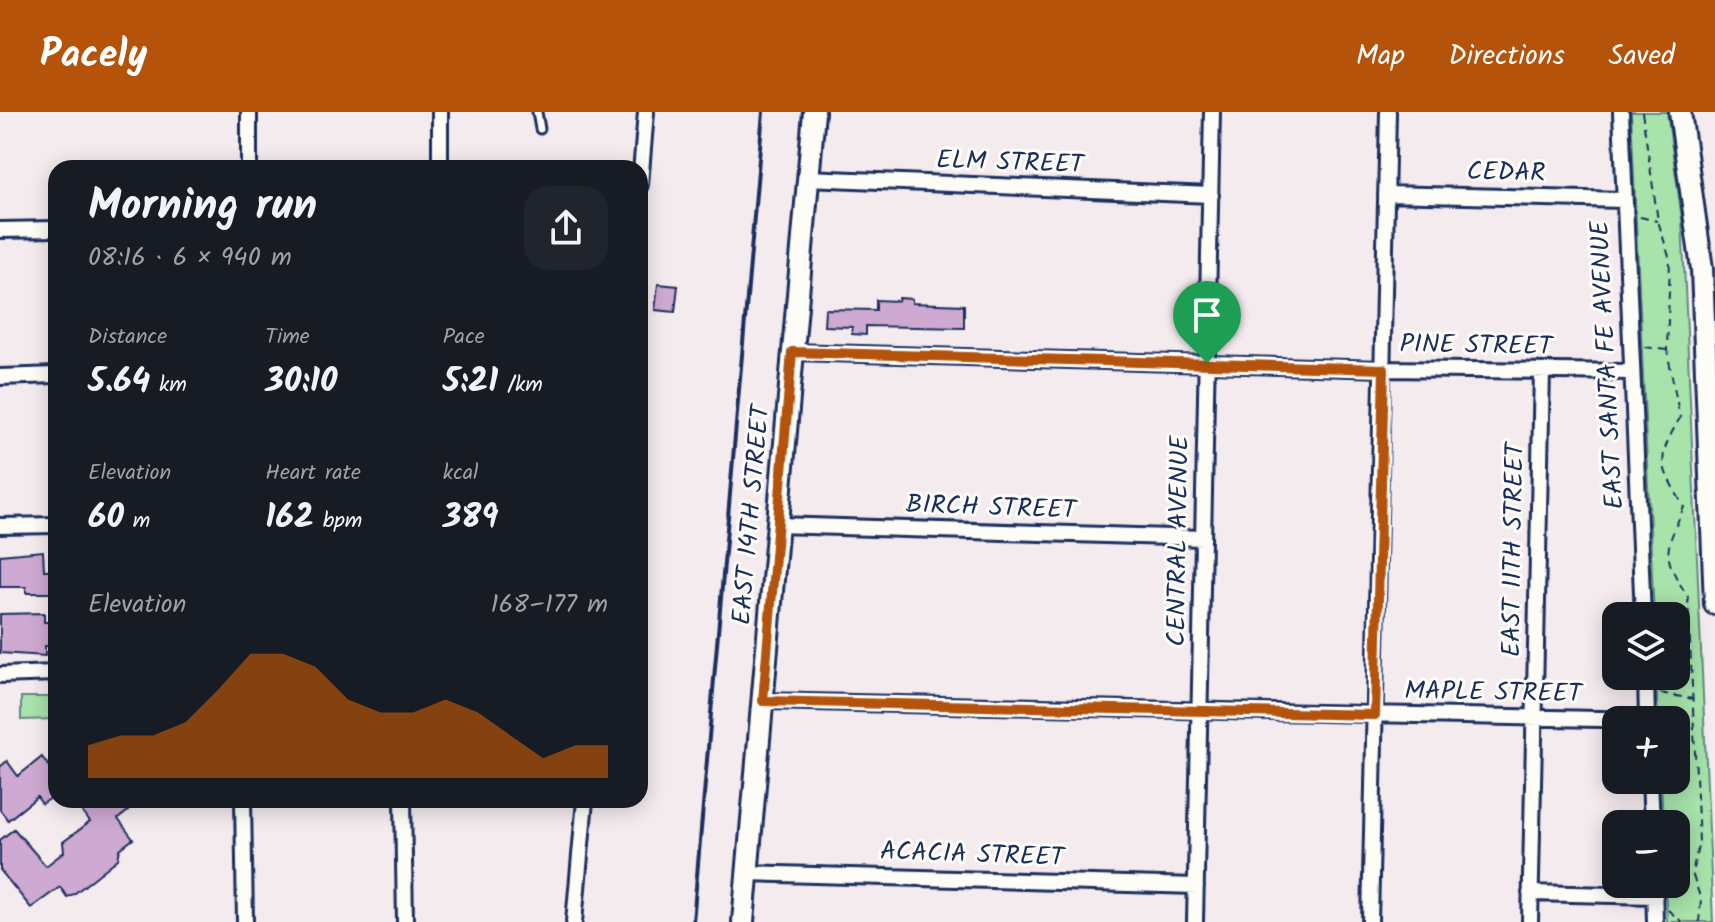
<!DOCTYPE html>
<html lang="en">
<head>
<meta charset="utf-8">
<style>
	:root { --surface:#171b24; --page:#20242c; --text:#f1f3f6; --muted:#9ea1a6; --accent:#b45309 }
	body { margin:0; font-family:Kalam,sans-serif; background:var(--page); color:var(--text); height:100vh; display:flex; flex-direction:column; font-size:30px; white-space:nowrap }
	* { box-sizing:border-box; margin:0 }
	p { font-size:26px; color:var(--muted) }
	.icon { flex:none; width:44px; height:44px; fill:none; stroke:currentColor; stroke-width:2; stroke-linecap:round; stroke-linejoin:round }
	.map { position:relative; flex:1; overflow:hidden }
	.sheet { position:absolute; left:48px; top:48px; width:600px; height:648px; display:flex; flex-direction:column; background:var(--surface); border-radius:24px; box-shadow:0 4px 20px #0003 }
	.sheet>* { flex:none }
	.fabs { position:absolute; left:1602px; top:490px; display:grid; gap:16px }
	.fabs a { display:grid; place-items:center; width:88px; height:88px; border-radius:16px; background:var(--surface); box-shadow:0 4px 20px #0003; font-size:40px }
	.pin { position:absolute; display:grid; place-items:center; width:68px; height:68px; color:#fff; margin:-82px -34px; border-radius:50% 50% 50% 0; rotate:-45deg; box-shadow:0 0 8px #0007 }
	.pin .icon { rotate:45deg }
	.round { display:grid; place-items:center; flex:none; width:84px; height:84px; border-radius:24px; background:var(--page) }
	.head { display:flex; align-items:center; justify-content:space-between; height:136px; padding:0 40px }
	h1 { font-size:44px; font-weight:700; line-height:60px }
	.stats { display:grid; grid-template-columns:repeat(3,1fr); gap:12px; height:136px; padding:8px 40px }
	.stats div { display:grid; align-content:center }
	.stats b { font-size:34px; font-weight:700 }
	.stats small { font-size:22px; font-weight:400 }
	.stats p { font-size:22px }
	.chart { height:224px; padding:16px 40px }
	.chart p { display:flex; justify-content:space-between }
	.chart svg { width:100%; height:144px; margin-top:8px; fill:var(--accent); opacity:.7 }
	header { display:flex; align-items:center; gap:48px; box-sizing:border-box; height:112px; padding:0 40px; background:var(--accent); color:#fff }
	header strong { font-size:38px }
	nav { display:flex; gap:44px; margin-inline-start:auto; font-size:28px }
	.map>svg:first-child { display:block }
	.green { fill:#a7e3aa; stroke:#618984; stroke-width:2 }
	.building { fill:#cea9d1; stroke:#1b2f5e; stroke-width:2 }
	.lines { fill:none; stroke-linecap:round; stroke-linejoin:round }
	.lane-casing { stroke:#1b2f5e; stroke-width:13 }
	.street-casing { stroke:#1b2f5e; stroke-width:20 }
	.secondary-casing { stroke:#1b2f5e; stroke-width:26 }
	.path { stroke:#1b2f5e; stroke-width:2; stroke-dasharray:8 6; stroke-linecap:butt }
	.lane { stroke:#fdfcf7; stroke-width:7 }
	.street { stroke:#fdfcf7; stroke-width:14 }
	.secondary { stroke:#fdfcf7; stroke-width:20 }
	.rail { stroke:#1b2f5e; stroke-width:4 }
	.route-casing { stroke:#fff; stroke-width:16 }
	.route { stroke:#b45309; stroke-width:10 }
	.labels { text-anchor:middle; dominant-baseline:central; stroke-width:6; stroke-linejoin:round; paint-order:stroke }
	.street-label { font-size:26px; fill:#1b2f5e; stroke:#fdfcf7 }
</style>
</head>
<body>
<header>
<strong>Pacely</strong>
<nav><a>Map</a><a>Directions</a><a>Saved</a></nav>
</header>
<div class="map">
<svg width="1715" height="810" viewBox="0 0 1715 810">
	<rect width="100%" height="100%" fill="#f4ebef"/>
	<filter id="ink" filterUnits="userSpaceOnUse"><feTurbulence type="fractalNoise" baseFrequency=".0125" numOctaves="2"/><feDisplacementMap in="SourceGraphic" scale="16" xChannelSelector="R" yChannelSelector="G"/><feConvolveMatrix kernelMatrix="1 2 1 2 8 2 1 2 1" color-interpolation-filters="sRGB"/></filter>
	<g filter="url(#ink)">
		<path class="green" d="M1631,0H1667L1682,107L1713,810H1667L1665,772H1676V712H1663L1661,668H1676V608H1658L1656,564H1676V504H1654Z
			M21,585H56V607L21,608Z"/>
		<path class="building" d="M658,172L678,174L675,200L655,198Z
			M899,186L912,187V191L964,193V216L866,214V223L852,222V215L824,214L825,197L876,198V188L898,189Z
			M43,439L44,458H56V481H26V475H0V443Z
			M44,501V510H56V534H45V544L0,541V502Z
			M42,645L51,657L56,653V683L42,692L37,685L8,708L0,698V655L7,649L18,664Z
			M73,688H120L128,699L118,707L133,727L120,737L118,747L74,782L67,785L60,775L31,796L0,758V728L14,717L46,754L64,740L63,730L90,710Z"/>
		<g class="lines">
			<defs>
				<path id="lane" d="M537,0L540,17"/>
				<path id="street" d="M1621,0L1643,504
					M249,56V0
					M440,56V0
					M807,66L1211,83
					M640,73L646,0
					M1386,82L1624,88
					M0,118L56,117
					M792,240L1384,257L1632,260
					M0,265L56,263
					M777,413L1203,426
					M0,414L56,413
					M0,563L56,561
					M1646,564L1647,608
					M763,589L1647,608
					M1650,668L1652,712
					M243,688L245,810
					M403,688L405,810
					M747,761L1196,774
					M1654,772L1655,810
					M1530,781L1655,784
					M574,810L585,688
					M1195,810L1212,0
					M1370,810L1388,0
					M1530,810L1542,259"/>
				<path id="secondary" d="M1680,0L1702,157L1715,492
					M743,810L814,0"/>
			</defs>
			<use href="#lane" class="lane-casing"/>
			<use href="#street" class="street-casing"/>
			<use href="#secondary" class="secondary-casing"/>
			<path class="path" d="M1642,0L1658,109L1670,148L1667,238L1680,306C1654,350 1661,353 1684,395C1664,441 1661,442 1688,485L1699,730L1692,761L1701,788L1699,810
				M1640,105L1657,109
				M1645,235L1666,238
				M1660,581L1693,587
				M1668,798L1682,810"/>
			<use href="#lane" class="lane"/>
			<use href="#street" class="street"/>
			<use href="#secondary" class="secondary"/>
			<path class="rail" d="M693,810L763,0"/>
		</g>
	</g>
	<g class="lines" filter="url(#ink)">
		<defs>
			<path id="route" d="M792,240L1384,257L1375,603L763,589Z"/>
		</defs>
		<use href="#route" class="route-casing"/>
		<use href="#route" class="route"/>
	</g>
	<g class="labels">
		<g class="street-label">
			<text transform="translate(1010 51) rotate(2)">ELM STREET</text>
			<text transform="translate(1506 61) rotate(1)">CEDAR</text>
			<text transform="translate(1476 234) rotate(1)">PINE STREET</text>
			<text transform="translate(1608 253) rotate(-93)">EAST SANTA FE AVENUE</text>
			<text transform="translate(991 396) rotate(2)">BIRCH STREET</text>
			<text transform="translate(752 403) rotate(-85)">EAST 14TH STREET</text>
			<text transform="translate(1179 429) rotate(-89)">CENTRAL AVENUE</text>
			<text transform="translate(1514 438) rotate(-89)">EAST 11TH STREET</text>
			<text transform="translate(1493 581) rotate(1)">MAPLE STREET</text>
			<text transform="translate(972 743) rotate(2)">ACACIA STREET</text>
		</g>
	</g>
</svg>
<div class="fabs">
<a><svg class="icon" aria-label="layers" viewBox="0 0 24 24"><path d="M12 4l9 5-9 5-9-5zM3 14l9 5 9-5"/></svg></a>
<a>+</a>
<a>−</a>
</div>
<div class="pin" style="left:1207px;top:251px;background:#1e9e55"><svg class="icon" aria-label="arrive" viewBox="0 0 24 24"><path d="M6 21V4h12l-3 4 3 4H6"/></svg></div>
<section class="sheet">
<div class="head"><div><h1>Morning run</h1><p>08:16 · 6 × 940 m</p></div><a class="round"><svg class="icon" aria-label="share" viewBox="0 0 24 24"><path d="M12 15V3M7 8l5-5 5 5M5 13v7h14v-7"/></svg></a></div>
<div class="stats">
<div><p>Distance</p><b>5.64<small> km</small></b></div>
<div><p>Time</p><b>30:10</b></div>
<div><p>Pace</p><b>5:21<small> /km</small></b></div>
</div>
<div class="stats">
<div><p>Elevation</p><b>60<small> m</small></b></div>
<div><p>Heart rate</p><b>162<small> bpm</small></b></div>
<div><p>kcal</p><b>389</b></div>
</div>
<div class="chart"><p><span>Elevation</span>168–177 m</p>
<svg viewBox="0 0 160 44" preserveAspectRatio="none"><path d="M0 44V34L10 31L20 31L30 27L40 17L50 6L60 6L70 10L80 20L90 24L100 24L110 20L120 24L130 31L140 38L150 34L160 34V44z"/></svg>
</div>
</section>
</div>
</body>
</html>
